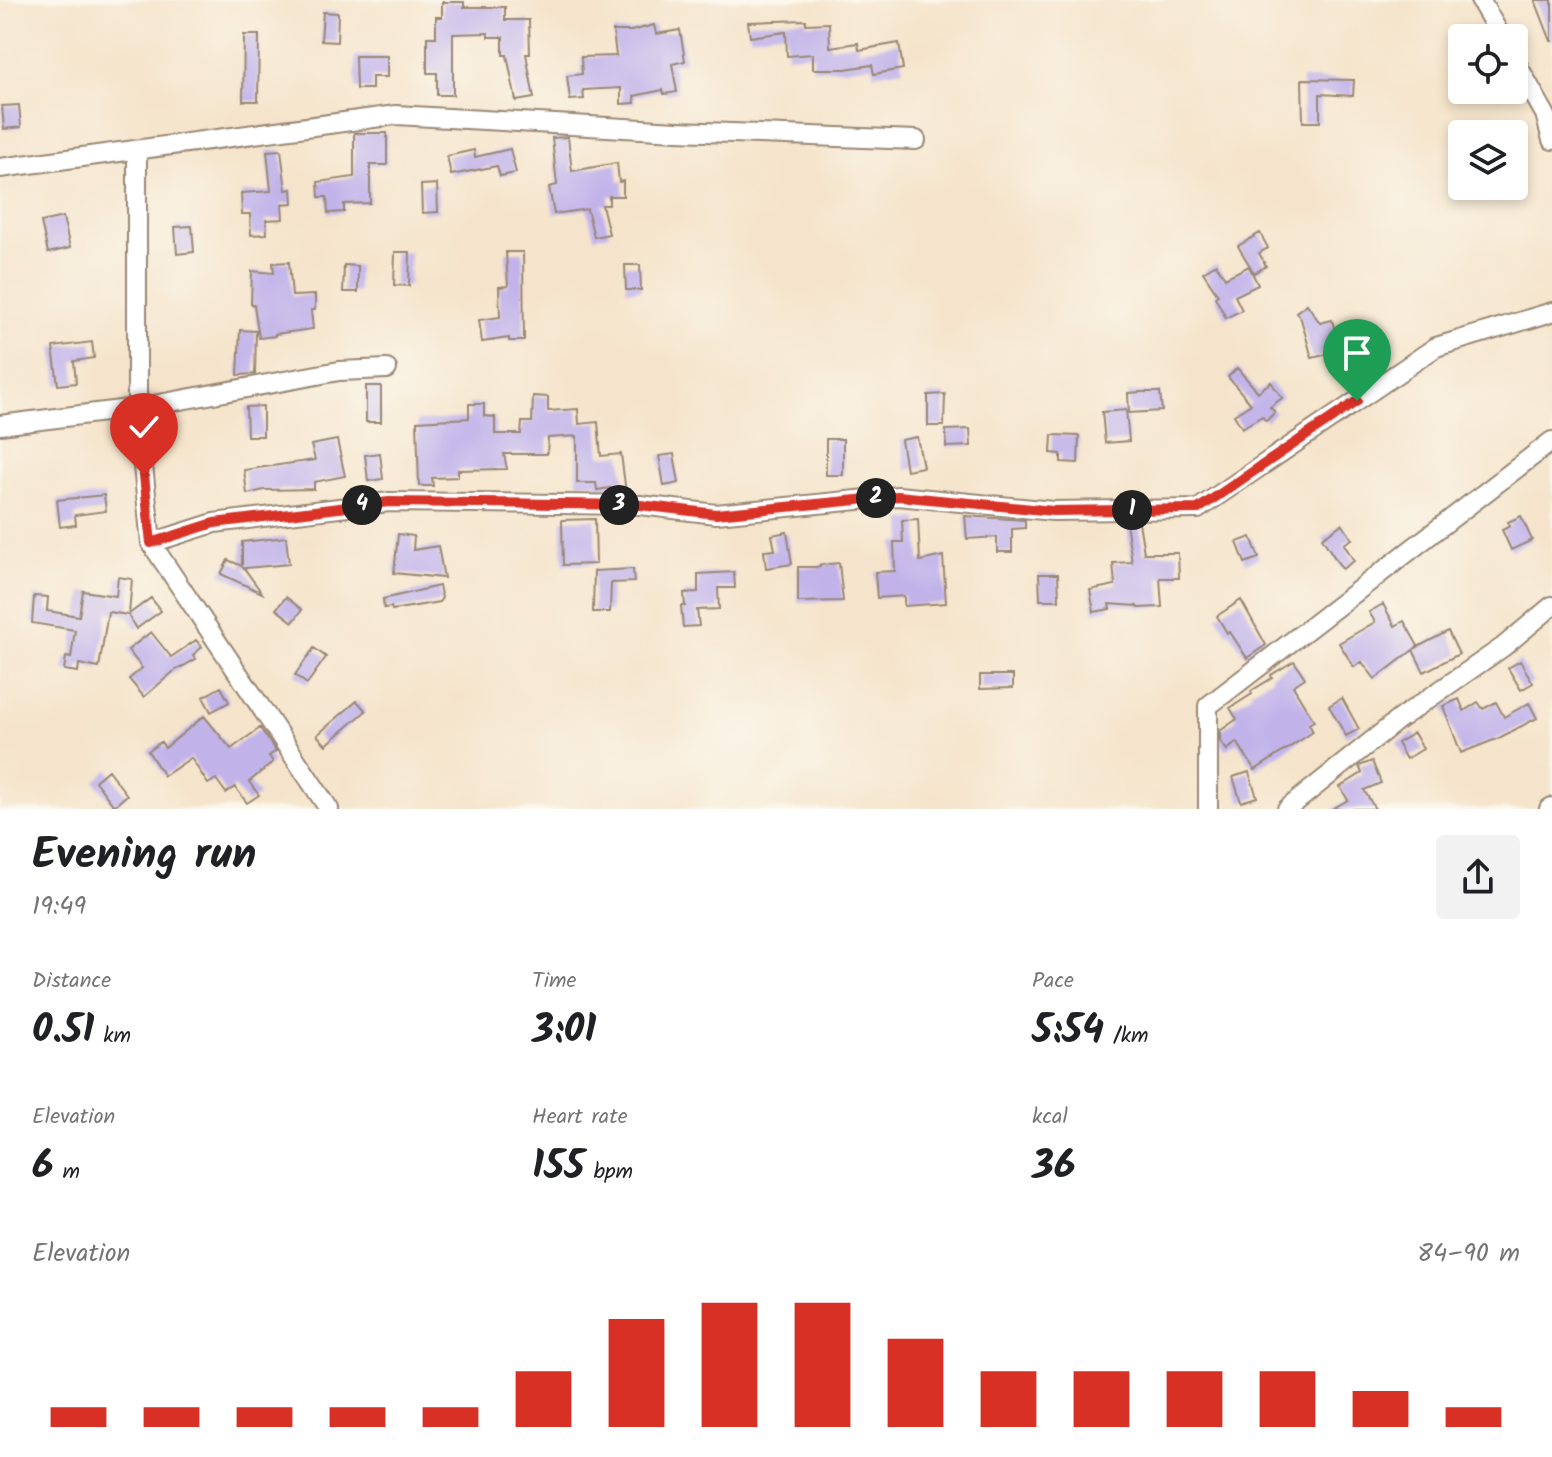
<!DOCTYPE html>
<html lang="en">
<head>
<meta charset="utf-8">
<style>
	:root { --surface:#fff; --page:#f2f2f2; --text:#202124; --muted:#757577; --accent:#d93025 }
	body { margin:0; font-family:Kalam,sans-serif; background:var(--page); color:var(--text); height:100vh; display:flex; flex-direction:column; font-size:30px; white-space:nowrap }
	* { box-sizing:border-box; margin:0 }
	p { font-size:26px; color:var(--muted) }
	.icon { flex:none; width:44px; height:44px; fill:none; stroke:currentColor; stroke-width:2; stroke-linecap:round; stroke-linejoin:round }
	.map { position:relative; height:809px; overflow:hidden }
	.details { display:flex; flex-direction:column; background:var(--surface); flex:1 }
	.details>* { flex:none }
	.fabs { position:absolute; left:1448px; top:24px; display:grid; gap:16px }
	.fabs a { display:grid; place-items:center; width:80px; height:80px; border-radius:8px; background:var(--surface); box-shadow:0 4px 12px #0003; font-size:40px }
	.pin { position:absolute; display:grid; place-items:center; width:68px; height:68px; color:#fff; margin:-82px -34px; border-radius:50% 50% 50% 0; rotate:-45deg; box-shadow:0 0 8px #0007 }
	.pin .icon { rotate:45deg }
	.km { position:absolute; width:40px; height:40px; margin:-20px; border-radius:50%; background:#222; color:#fff; font-size:22px; line-height:40px; text-align:center }
	.round { display:grid; place-items:center; flex:none; width:84px; height:84px; border-radius:8px; background:var(--page) }
	.overview { display:flex; align-items:center; justify-content:space-between; height:136px; padding:0 32px }
	h1 { font-size:44px; font-weight:700; line-height:60px }
	.figures { display:grid; grid-template-columns:repeat(3,1fr); gap:12px; height:136px; padding:8px 32px }
	.figures div { display:grid; align-content:center }
	.figures b { font-size:40px; font-weight:700 }
	.figures small { font-size:22px; font-weight:400 }
	.figures p { font-size:22px }
	.chart { height:224px; padding:16px 32px }
	.chart p { display:flex; justify-content:space-between }
	.chart svg { width:100%; height:144px; margin-top:8px; stroke:var(--accent); stroke-width:6 }
	.map>svg:first-child { display:block }
	.building { fill:#c1b3ea }
	.lines { fill:none; stroke-linecap:round; stroke-linejoin:round }
	.street-casing { stroke:#988774; stroke-width:22 }
	.street { stroke:#fff; stroke-width:18 }
	.route-casing { stroke:#fff; stroke-width:16 }
	.route { stroke:#d93025; stroke-width:10 }
</style>
</head>
<body>
<div class="map">
<svg width="1552" height="809" viewBox="0 0 1552 809">
	<rect width="100%" height="100%" fill="#fbf7ec"/>
	<filter id="ink" filterUnits="userSpaceOnUse"><feTurbulence type="fractalNoise" baseFrequency=".0125" numOctaves="2"/><feDisplacementMap in="SourceGraphic" scale="16" xChannelSelector="R" yChannelSelector="G"/><feConvolveMatrix kernelMatrix="1 2 1 2 8 2 1 2 1" color-interpolation-filters="sRGB"/></filter>
	<filter id="wash" filterUnits="userSpaceOnUse"><feTurbulence type="fractalNoise" baseFrequency=".006" numOctaves="4" result="noise"/><feDisplacementMap in="SourceGraphic" scale="32" xChannelSelector="R" yChannelSelector="G"/><feGaussianBlur stdDeviation="1.8" result="paint"/><feColorMatrix in="noise" values="0 0 0 0 0 0 0 0 0 0 0 0 0 0 0 0 0 1.4 0 .05"/><feComposite in="paint" operator="in"/></filter>
	<g filter="url(#wash)">
		<rect width="100%" height="100%" fill="#f5e4cb"/>
		<g id="blocks">
			<path class="building" d="M1535,0H1552V41H1551Z
				M442,2H464V7H505V20H529L530,54H526L534,98L516,101L507,55H503V37H488V33L453,34V95H437V73H427V37H436V17H442Z
				M323,12L338,13L337,42L321,41Z
				M806,20V24L829,23L830,47L858,43L859,50L899,43L903,69L874,74L872,65L845,69H813V54L787,56L786,32L750,37L748,22Z
				M654,25L656,34L680,30L685,61L672,64L677,92L664,94L663,90L634,96L635,103L621,104V88L583,90L584,99L570,100L567,76L582,74L581,57L616,56L613,31H631Z
				M244,35H259L258,101H243Z
				M355,56H387V77H372V89H356Z
				M1302,79L1354,80L1353,96L1320,94V122H1303Z
				M19,105L21,127L4,129L2,106Z
				M354,133H387V165H370V203L344,204V212L328,213L327,197H319L318,182L354,177Z
				M568,137L572,171L617,163L619,182L623,181V196H609V205H602L609,234L594,237L587,209L554,214L549,187L557,185L552,138Z
				M510,149L516,173L500,176L497,166L451,175L447,156L474,150L475,157Z
				M281,150L286,190L292,189L293,203L282,204L283,219L266,220L267,234L251,235L250,214H242L241,193L271,191L267,151Z
				M437,184L438,212L422,213L421,185Z
				M63,217L70,248L48,253L41,222Z
				M192,226L194,252L177,254L175,227Z
				M1260,233L1268,248L1259,253L1266,266L1254,273L1238,246Z
				M395,252H410L409,286L394,285Z
				M506,252H523L524,341H509V338L482,342L479,320L500,317L499,287L508,286Z
				M289,262L292,296L315,295V310H311L313,329L275,334V336L259,338L254,305L251,304L252,271L274,273L273,263Z
				M1216,264L1225,278L1249,266L1258,285L1235,296L1242,310L1226,318L1215,297L1218,295L1203,272Z
				M344,265L358,266V292H343Z
				M625,265H640L641,290H626Z
				M1307,304L1320,323L1332,320L1337,337L1374,327L1378,341L1312,358L1301,319L1296,312Z
				M240,330L256,331L255,374L238,375Z
				M92,342L94,358L74,361L76,383L58,385L53,347Z
				M1237,368L1258,392L1271,382L1282,398L1270,407L1275,412L1266,421L1262,416L1242,428L1234,415L1251,404L1228,377Z
				M366,386H381V422H366Z
				M1141,392H1160L1162,411L1129,413L1128,393Z
				M945,394L944,426H928V395Z
				M533,396L548,397V411L578,409L579,424L598,422L601,456L621,454L626,493H610V488L597,490L596,483H577V436L548,438L547,454H504L507,469L458,470V477L432,478L433,486H419L417,421L469,418V404H484V416L495,417V434H521L522,422H532Z
				M263,406V436H247L246,407Z
				M1126,410L1129,441L1105,443L1102,412Z
				M970,429L971,446L946,447V430Z
				M1052,435L1079,436L1078,463L1061,462V454L1051,453Z
				M917,437L923,467L906,470L901,440Z
				M826,439H843V475H826Z
				M337,440L345,476L314,482V489L264,490L247,494L244,470L315,460L311,445Z
				M380,453L383,479L368,481L365,455Z
				M674,454L679,483L664,486L659,456Z
				M104,495L106,511L75,515L76,525L60,527L57,500Z
				M965,516L1025,520V528L1012,529V552H997V537L967,539Z
				M1521,516L1532,540L1511,550L1502,530L1510,526L1508,522Z
				M595,519L596,564L563,565L562,520Z
				M918,519L920,561L943,556L946,603L904,606V596L877,598L875,572L895,571L894,542H903L902,520Z
				M1126,522H1139L1144,553H1178L1179,578H1160L1162,607L1138,608L1137,606L1109,604L1110,609L1094,612L1090,590L1115,585L1113,563L1132,562Z
				M1342,524L1352,539L1344,544L1354,561L1342,569L1322,538Z
				M787,532L792,564L766,568L764,551L775,550L772,535Z
				M398,534L414,536L413,550L438,546L444,578L394,573Z
				M286,537L289,564L244,568L262,593L221,574L228,560L242,566V542Z
				M1251,537L1259,558L1245,563L1237,542Z
				M839,563L843,601L798,602V567H820V565Z
				M633,569L634,582L611,583L610,612H593L594,571Z
				M734,572L735,588H718L719,609L697,610L699,626L683,627L681,606H685L684,593L698,592V574Z
				M1039,574H1058L1059,600H1040Z
				M118,577L132,579L129,614L151,598L161,611L136,629L128,615L108,612L99,668L79,664L78,672L64,670L66,657L71,658L75,630L32,623L34,596L48,597L47,611L79,616L83,591L116,596Z
				M439,586L442,598L439,602L392,610L391,607L384,608L383,599Z
				M286,597L302,610L293,622L276,609Z
				M1241,600L1266,645L1247,658L1230,632L1227,633L1217,616Z
				M1383,604L1395,626L1404,621L1418,646L1414,649L1448,631L1459,654L1424,672L1413,650L1375,679L1362,662L1354,667L1339,643L1375,622L1369,612Z
				M151,632L171,657L196,640L202,647L193,655L196,659L173,672L144,697L129,679L142,668L128,650Z
				M314,648L326,657L307,684L295,675Z
				M1294,661L1305,678L1293,686L1314,721L1309,724L1313,732L1255,770L1237,742L1227,750L1220,741V731L1237,719L1230,708L1252,694L1251,691L1272,678L1271,675Z
				M1520,661L1533,683L1521,690L1508,668Z
				M980,675H1013V688L980,689Z
				M221,687L229,702L211,712L203,697Z
				M1342,698L1359,729L1346,736L1329,706Z
				M1459,699L1464,711L1478,702L1483,709L1496,702L1504,717L1529,703L1537,718L1499,738L1461,753L1443,706Z
				M357,701L366,711L326,745L317,735Z
				M204,716L231,749L260,728L276,751L269,756L273,762L249,782L259,795L247,803L235,787L226,793L216,779L208,784L191,758L164,776L148,751L161,742L165,748Z
				M1414,733L1423,749L1406,759L1397,743Z
				M1372,761L1381,783L1364,790L1375,809H1332L1348,800L1340,787L1362,773L1359,766Z
				M108,770L127,795L114,806L95,781Z
				M1249,772L1257,797L1241,802L1233,777Z"/>
		</g>
	</g>
	<g filter="url(#ink)">
		<use href="#blocks" fill-opacity="0" stroke="#988774" stroke-width="2"/>
		<g class="lines">
			<defs>
				<path id="street" d="M1480,0L1502,38
					M1514,59L1545,114L1552,140
					M137,151V408L339,371L387,369
					M0,168L396,115L677,131L916,140
					M0,425L137,408L151,543L329,809
					M151,543L214,523L389,502L640,505L716,514L898,496L1053,511L1198,509L1436,347L1552,312
					M1208,809V706L1552,441
					M1287,809L1399,719L1503,647L1552,606
					M1549,809L1552,807"/>
			</defs>
			<use href="#street" class="street-casing"/>
			<use href="#street" class="street"/>
		</g>
	</g>
	<g class="lines" filter="url(#ink)">
		<defs>
			<path id="route" d="M144,475L151,543L214,523L389,502L640,505L716,514L898,496L1053,511L1198,509L1357,401"/>
		</defs>
		<use href="#route" class="route-casing"/>
		<use href="#route" class="route"/>
	</g>
</svg>
<div class="fabs">
<a><svg class="icon" aria-label="locate" viewBox="0 0 24 24"><circle cx="12" cy="12" r="6"/><path d="M12 2v4M12 18v4M2 12h4M18 12h4"/></svg></a>
<a><svg class="icon" aria-label="layers" viewBox="0 0 24 24"><path d="M12 4l9 5-9 5-9-5zM3 14l9 5 9-5"/></svg></a>
</div>
<div class="pin" style="left:1357px;top:401px;background:#1e9e55"><svg class="icon" aria-label="arrive" viewBox="0 0 24 24"><path d="M6 21V4h12l-3 4 3 4H6"/></svg></div>
<div class="pin" style="left:144px;top:475px;background:#d93025"><svg class="icon" aria-label="check" viewBox="0 0 24 24"><path d="M5 12l5 5 9-10"/></svg></div>
<b class="km" style="left:1132px;top:510px">1</b>
<b class="km" style="left:876px;top:498px">2</b>
<b class="km" style="left:619px;top:505px">3</b>
<b class="km" style="left:362px;top:505px">4</b>
</div>
<section class="details">
<div class="overview"><div><h1>Evening run</h1><p>19:49</p></div><a class="round"><svg class="icon" aria-label="share" viewBox="0 0 24 24"><path d="M12 15V3M7 8l5-5 5 5M5 13v7h14v-7"/></svg></a></div>
<div class="figures">
<div><p>Distance</p><b>0.51<small> km</small></b></div>
<div><p>Time</p><b>3:01</b></div>
<div><p>Pace</p><b>5:54<small> /km</small></b></div>
</div>
<div class="figures">
<div><p>Elevation</p><b>6<small> m</small></b></div>
<div><p>Heart rate</p><b>155<small> bpm</small></b></div>
<div><p>kcal</p><b>36</b></div>
</div>
<div class="chart"><p><span>Elevation</span>84–90 m</p>
<svg viewBox="0 0 160 44" preserveAspectRatio="none"><path d="M5 44V38M15 44V38M25 44V38M35 44V38M45 44V38M55 44V27M65 44V11M75 44V6M85 44V6M95 44V17M105 44V27M115 44V27M125 44V27M135 44V27M145 44V33M155 44V38"/></svg>
</div>
</section>
</body>
</html>
